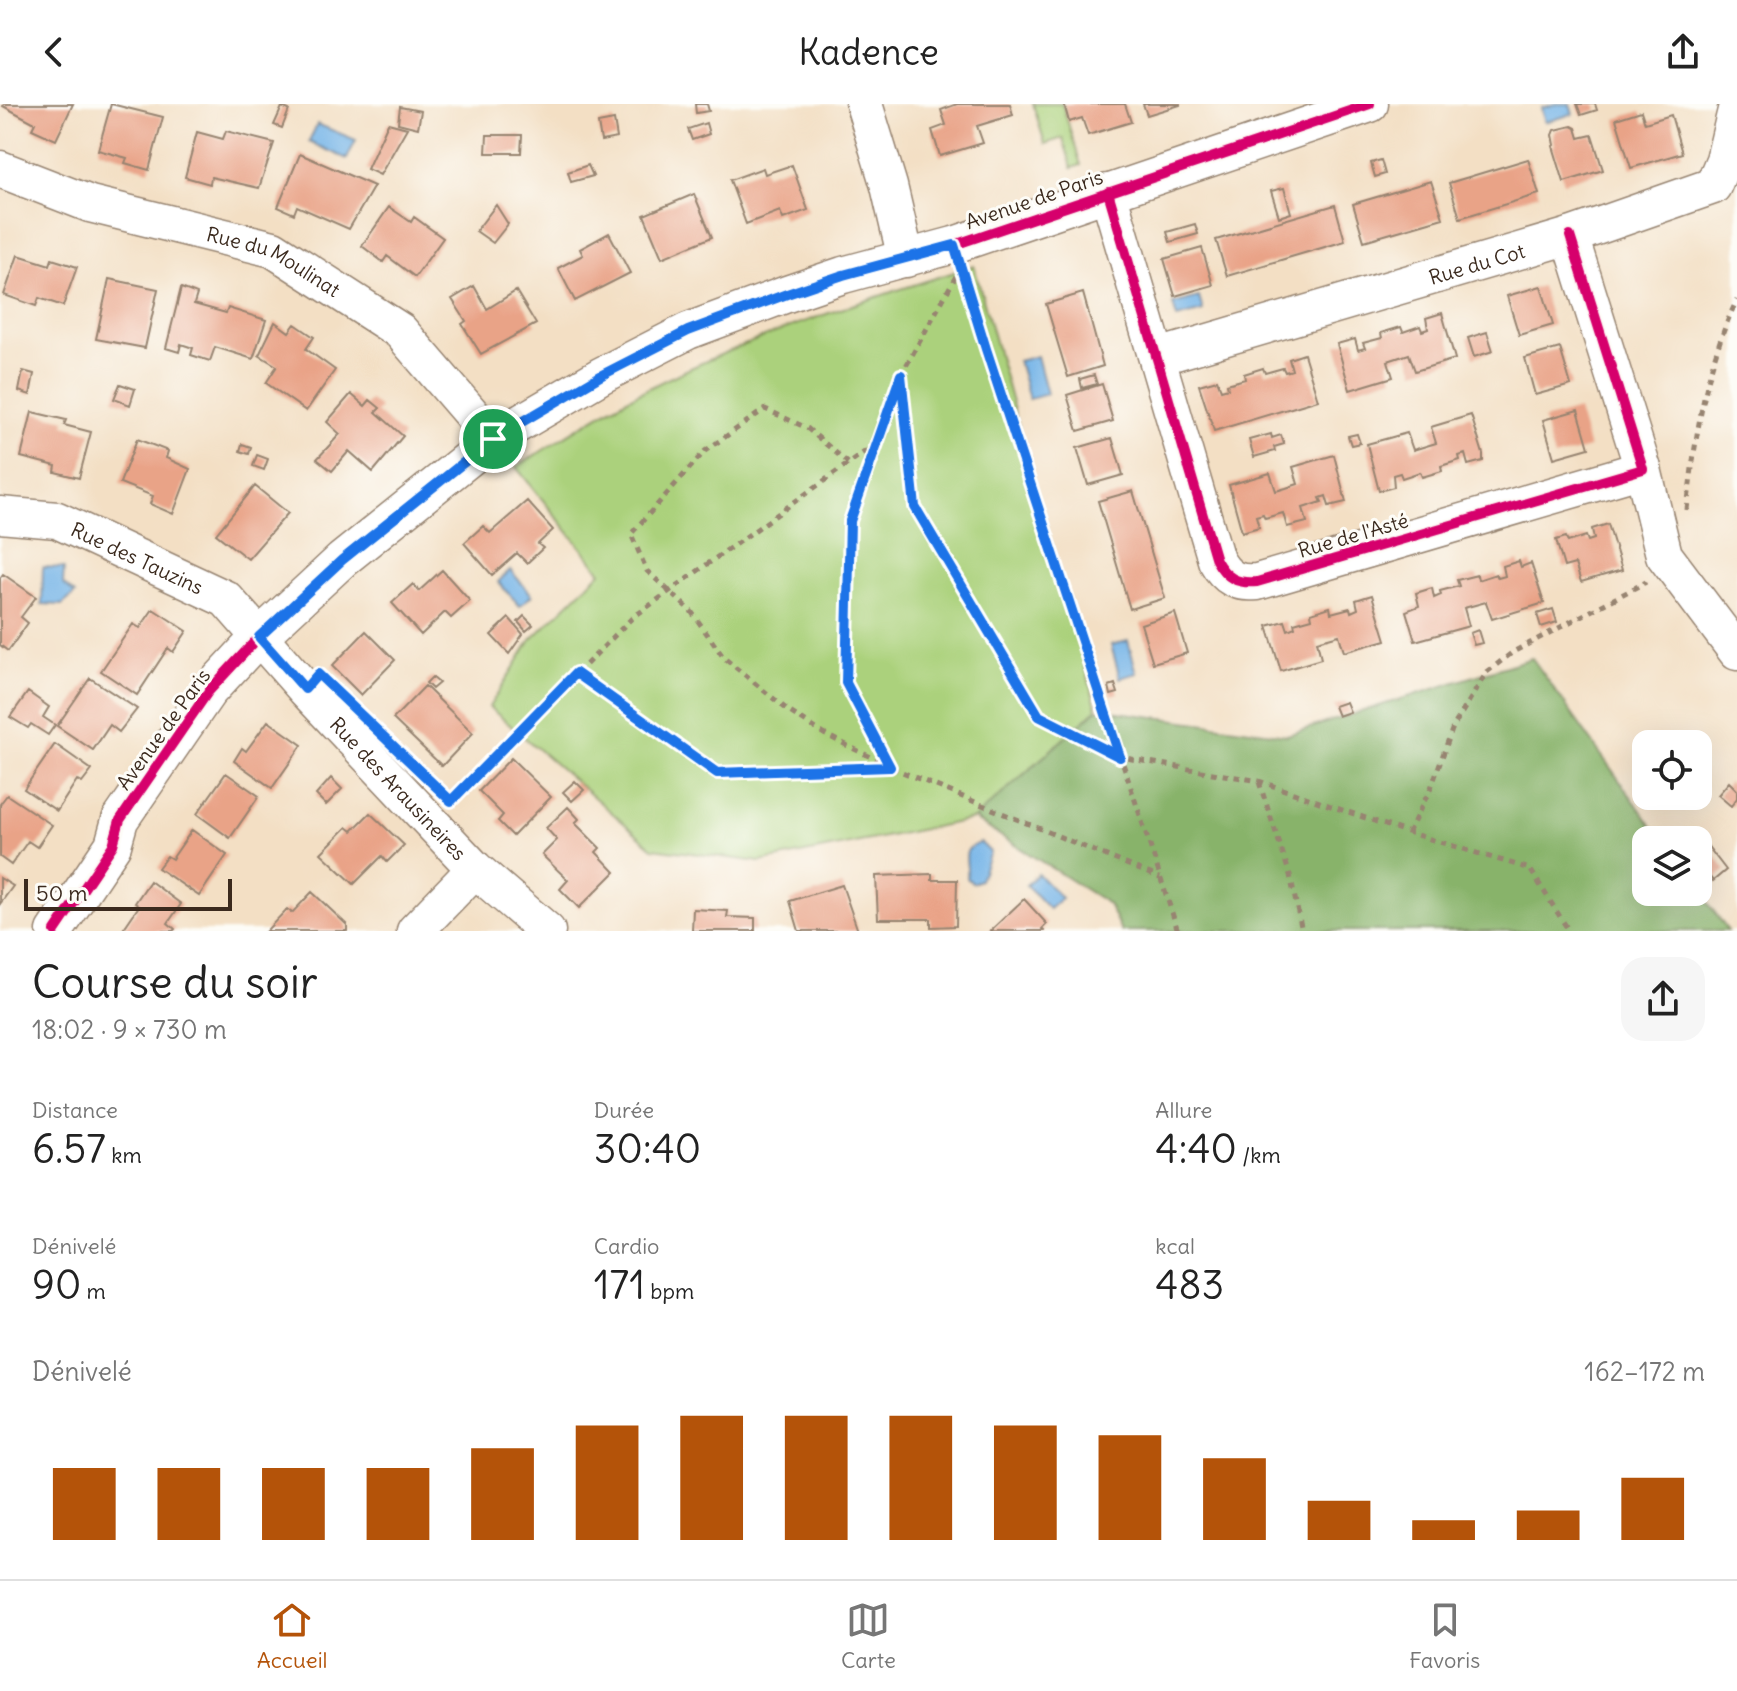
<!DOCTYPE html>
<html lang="fr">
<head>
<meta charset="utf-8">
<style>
	:root { --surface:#fff; --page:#f6f6f6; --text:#222; --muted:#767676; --line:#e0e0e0; --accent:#b45309 }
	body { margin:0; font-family:Delius,sans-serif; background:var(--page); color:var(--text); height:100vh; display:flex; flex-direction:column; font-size:30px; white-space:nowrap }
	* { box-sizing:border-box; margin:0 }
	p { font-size:26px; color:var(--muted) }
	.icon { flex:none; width:44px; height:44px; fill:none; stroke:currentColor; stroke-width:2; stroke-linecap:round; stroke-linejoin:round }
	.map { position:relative; height:827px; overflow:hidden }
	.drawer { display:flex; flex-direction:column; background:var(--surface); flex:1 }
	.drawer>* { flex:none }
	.fabs { position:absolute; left:1632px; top:626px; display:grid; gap:16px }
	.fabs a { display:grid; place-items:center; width:80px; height:80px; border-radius:16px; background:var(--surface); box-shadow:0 8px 32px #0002; font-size:40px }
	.scale { position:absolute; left:24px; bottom:20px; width:208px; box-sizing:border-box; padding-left:8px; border:4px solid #3b2a1e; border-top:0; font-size:22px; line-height:28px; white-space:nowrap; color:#3b2a1e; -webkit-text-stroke:6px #fdfcf7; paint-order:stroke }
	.pin { position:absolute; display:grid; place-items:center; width:68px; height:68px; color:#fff; margin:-34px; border:4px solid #fff; border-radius:50%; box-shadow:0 2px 8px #0007 }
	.round { display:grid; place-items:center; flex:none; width:84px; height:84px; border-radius:24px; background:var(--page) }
	.overview { display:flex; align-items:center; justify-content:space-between; height:136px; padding:0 32px }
	h1 { font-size:44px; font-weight:600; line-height:60px }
	.metrics { display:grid; grid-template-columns:repeat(3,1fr); gap:12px; height:136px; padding:8px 32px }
	.metrics div { display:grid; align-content:center }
	.metrics b { font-size:40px; font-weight:600 }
	.metrics small { font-size:22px; font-weight:400 }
	.metrics p { font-size:22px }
	.chart { height:224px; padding:16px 32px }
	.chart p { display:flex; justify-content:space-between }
	.chart svg { width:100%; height:144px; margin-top:8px; stroke:var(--accent); stroke-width:6 }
	header { display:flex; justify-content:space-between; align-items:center; height:104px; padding:0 32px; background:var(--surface); font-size:36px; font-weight:600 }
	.tabs { display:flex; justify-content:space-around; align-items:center; height:112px; border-top:2px solid var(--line); background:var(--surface); font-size:22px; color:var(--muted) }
	.tabs a { display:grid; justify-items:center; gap:4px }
	.tabs .active { color:var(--accent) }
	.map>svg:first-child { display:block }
	.green { fill:#abd17b; stroke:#737e4c; stroke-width:2 }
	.forest { fill:#88b36b; stroke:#626e44; stroke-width:2 }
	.water { fill:#73b3e7; stroke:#576e82; stroke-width:2 }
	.building { fill:#e9a387 }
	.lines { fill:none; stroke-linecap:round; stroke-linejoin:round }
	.minor-casing { stroke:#978471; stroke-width:39 }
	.path { stroke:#978471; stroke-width:5; stroke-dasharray:6 6; stroke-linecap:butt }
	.minor { stroke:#fff; stroke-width:36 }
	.cycleway-casing { stroke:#fdfcf7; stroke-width:15 }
	.cycleway { stroke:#d6006c; stroke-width:10 }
	.route-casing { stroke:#fff; stroke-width:16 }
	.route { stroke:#1a73e8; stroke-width:10 }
	.labels { text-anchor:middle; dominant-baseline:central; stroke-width:6; stroke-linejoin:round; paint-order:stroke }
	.street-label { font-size:20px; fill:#3b2a1e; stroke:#fdfcf7 }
</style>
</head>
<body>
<header><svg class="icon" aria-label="back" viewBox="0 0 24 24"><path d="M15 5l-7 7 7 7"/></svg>Kadence<svg class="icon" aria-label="share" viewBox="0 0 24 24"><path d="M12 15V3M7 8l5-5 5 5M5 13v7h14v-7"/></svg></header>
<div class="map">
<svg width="1737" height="827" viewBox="0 0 1737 827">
	<rect width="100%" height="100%" fill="#fdfcf7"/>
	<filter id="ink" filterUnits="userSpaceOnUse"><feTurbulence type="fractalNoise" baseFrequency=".0125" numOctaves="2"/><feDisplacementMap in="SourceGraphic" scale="16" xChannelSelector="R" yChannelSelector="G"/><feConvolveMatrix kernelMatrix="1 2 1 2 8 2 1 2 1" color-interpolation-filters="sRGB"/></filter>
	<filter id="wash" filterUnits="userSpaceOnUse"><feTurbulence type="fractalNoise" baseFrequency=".006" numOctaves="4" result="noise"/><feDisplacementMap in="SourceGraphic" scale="32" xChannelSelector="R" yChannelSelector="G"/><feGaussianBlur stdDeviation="1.8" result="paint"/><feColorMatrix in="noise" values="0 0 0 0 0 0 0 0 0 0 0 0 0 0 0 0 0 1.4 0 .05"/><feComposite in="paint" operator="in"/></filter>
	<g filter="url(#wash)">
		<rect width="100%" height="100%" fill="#f3dfc4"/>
		<path class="green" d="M1033,0H1062L1081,61L1072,64L1063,34L1045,40Z
			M974,162L1097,605L974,715L760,758L653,744L489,603L531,536L601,468L516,363C554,340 591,314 631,293C740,236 857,198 974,162Z"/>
		<path class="forest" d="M1532,554L1662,736H1646V788H1698V785L1728,827H1121L1108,800L974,715L1097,605L1287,631Z"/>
		<path class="water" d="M1556,0H1570L1573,10L1545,18L1541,4Z
			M317,20L356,36L347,55L309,38Z
			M1199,193L1203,207L1177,214L1173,200Z
			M1037,252L1047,290L1029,295L1018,257Z
			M43,463L64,464L63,480L75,490L62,501L42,500Z
			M510,466L532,491L520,502L498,478Z
			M1128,537L1137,569L1120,574L1111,541Z
			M981,739L990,748L980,776L972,779L967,774C969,757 958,744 981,739Z
			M1038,770L1061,794L1049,805L1026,781Z"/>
		<g id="blocks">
			<path class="building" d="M4,0H73L56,36L32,25L35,19L3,2Z
				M111,0L163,13L149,66L125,59L127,54L98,46Z
				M695,0H707L709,7L696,9Z
				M957,0H1010L1013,11L977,22L983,39L940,52L932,26L946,21L941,6Z
				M1064,0H1125L1131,18L1088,31L1082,14L1069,18Z
				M1143,0H1180V1L1147,11Z
				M1577,0H1595L1597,6L1581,11Z
				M282,3L289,6L282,24L274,21Z
				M400,3L421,7L418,24L398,19Z
				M1641,7L1645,19L1671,11L1682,49L1631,64L1616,15Z
				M614,16L617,34L601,37L598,19Z
				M388,19L407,24L380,71L367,65Z
				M706,19L709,30L692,36L688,25Z
				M1572,22L1576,24L1579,34L1592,31L1603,66L1564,78L1553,42L1555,41L1553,31L1555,26Z
				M226,27L274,39L259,84L211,73L210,80L185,73L197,28L223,35Z
				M487,31H522L521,49H486Z
				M300,50L374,82L349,125L297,102L294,110L278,103Z
				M1528,55L1539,90L1460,114L1449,79Z
				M1381,56L1385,70L1375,73L1371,59Z
				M588,61L593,72L571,78L568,68Z
				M792,61L808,106L783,115L780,107L746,120L730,76L763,64L765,70Z
				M1431,77L1443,114L1364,137L1353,100Z
				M1284,84L1291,109L1279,113L1271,87Z
				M694,90L712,133L662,154L644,111Z
				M496,101L508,120L493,139L476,127Z
				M1335,101L1345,137L1227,172L1216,136Z
				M389,103L411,118L414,113L443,134L415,173L387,152L383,158L362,142Z
				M1195,120L1198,130L1170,138L1167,128Z
				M609,129L630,169L575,197L558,164L583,151L580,145Z
				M1202,144L1213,181L1175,192L1164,155Z
				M18,151L50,161L52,155L77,163L63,202L39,194L36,202L4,191Z
				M109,175L158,185L145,244L96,235Z
				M474,182L487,205L516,187L536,220L481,250L462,220L466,217L452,195Z
				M1541,182L1553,221L1519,231L1507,192Z
				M181,184L197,190L194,200L226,209L228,204L266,216L253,255L215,243L210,257L191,251L193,244L181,240L179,248L166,244Z
				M1083,189L1103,262L1068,273L1046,200Z
				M1442,209L1455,255L1415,267L1409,250L1388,257L1393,273L1350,286L1337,240L1355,235L1358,246L1365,244L1363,239L1382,234L1381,229L1401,223L1403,228L1420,222L1422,227L1428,225L1426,214Z
				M275,218L289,228L295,220L314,233L306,245L335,266L306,307L266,279L277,262L259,251Z
				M1487,228L1493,247L1474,253L1468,234Z
				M1560,244L1571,281L1535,291L1525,254Z
				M1304,250L1318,296L1214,327L1199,281L1217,276L1221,286L1228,284L1227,280L1245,275L1244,270L1263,264L1265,269L1283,264L1285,268L1292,266L1289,255Z
				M23,267L34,270L30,291L19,287Z
				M1094,271L1097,280L1082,284L1080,275Z
				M120,280L135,285L130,301L114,295Z
				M1102,280L1113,317L1078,327L1067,291Z
				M351,290L365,302L370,296L380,304L376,308L403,332L373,368L349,347L332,367L317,355L340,330L327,318Z
				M1578,306L1589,344L1554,354L1543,316Z
				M32,308L66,316L64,321L91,328L79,374L55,368L56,362L21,353Z
				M1471,311L1483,350V357L1468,361L1465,350L1459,352L1460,356L1441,362L1442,367L1422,373L1420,368L1402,374L1400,369L1393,371L1394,383L1379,387L1367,340L1407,329L1413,346L1436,339L1431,323Z
				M1271,330L1272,334L1281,331L1284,340L1274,343L1275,347L1254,353L1249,336Z
				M1357,330L1360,339L1351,341L1348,332Z
				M1112,334L1123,371L1088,381L1077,344Z
				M137,335L168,347L166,354L190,365L173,410L150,400L153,392L120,379Z
				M242,340L251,343L249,350L240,347Z
				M257,351L268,355L264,366L253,362Z
				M1334,351L1346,398L1329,402L1326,392L1320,394L1322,398L1303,404L1307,418L1287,423L1283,409L1265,414L1263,410L1256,412L1259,423L1242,428L1229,381L1270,369L1276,387L1286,384L1298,380L1293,363Z
				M255,382L288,409L248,455L216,430Z
				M1133,387L1165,494L1130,505L1098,397Z
				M527,397L553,426L538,440L543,444L527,459L517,449L492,471L464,439L483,422L490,429Z
				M1608,420L1622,466L1581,478L1575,460L1564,463L1556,436L1566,433L1568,438L1586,432L1588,437L1594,435L1592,425Z
				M1519,457L1521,463L1531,459L1544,499L1492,515L1486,498L1464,504L1469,522L1415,537L1406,507L1419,502L1416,489L1432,484L1434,494L1441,491L1440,487L1459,482L1457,476L1477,471L1478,476L1496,470L1498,474L1505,472L1503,462Z
				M442,466L470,497L451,514L445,508L421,531L392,499L413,480L419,487Z
				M3,470L36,493L21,513L28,519L8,547L0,541V474Z
				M1372,491L1386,536L1344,548L1339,531L1317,537L1321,555L1281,567L1267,522L1285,517L1288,526L1295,523L1294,519L1312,514L1311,509L1330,503L1331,509L1350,504L1351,508L1358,505L1356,496Z
				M153,505L187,527L173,548L168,544L137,591L101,567L133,520L140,524Z
				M1553,505L1557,518L1541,523L1537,510Z
				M1175,509L1187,549L1153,559L1141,520Z
				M524,512L533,521L526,527L518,518Z
				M509,514L523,530L509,550L491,531Z
				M1478,526L1482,539L1474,541L1470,529Z
				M366,527L395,556L361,591L332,562Z
				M432,573L439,579L432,585L426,579Z
				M90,574L137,605L119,628L110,621L93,646L57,622Z
				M1115,580L1118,589L1111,591L1109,582Z
				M425,582L473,629L442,662L393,615Z
				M28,588L49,603L43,613L55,621L48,631L31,620L28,624L10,613Z
				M1346,598L1350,608L1338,612L1334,602Z
				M268,617L302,641L272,684L234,657L242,644L246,647Z
				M55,640L92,666L82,679L77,676L57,707L24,685Z
				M511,654L551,693L513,732L498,717L503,711L479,687Z
				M226,669L259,692L230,734L197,710Z
				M331,674L342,685L326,701L316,691Z
				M575,677L584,686L572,697L563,688Z
				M1729,678L1737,686V694L1731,702L1718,691Z
				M7,691L52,721L37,743L28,737L11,761L0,753V700Z
				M568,703L579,715L575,719L600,744L596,748L615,768L579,804L560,785L568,776L542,751L557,736L546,724Z
				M370,709L404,741L387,758L382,752L354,780L321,749L347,723L352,727Z
				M192,726L227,751L199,792L158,764L167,752L172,755Z
				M1698,736L1703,743L1706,740L1726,766L1713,777L1698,758Z
				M932,770V776H957L956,822L931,823V815H878L876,772Z
				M0,774L13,782L0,800Z
				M150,777L181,800L168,819L175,825L173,827H122L139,802L135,799Z
				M842,781L858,827H799L790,797Z
				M312,788L347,821V827H266L287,805L292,809Z
				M1024,795L1047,820L1042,825L1044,827H990Z
				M693,805L728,807L727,813L755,814V827H692Z"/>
		</g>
	</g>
	<g filter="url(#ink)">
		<use href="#blocks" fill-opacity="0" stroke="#978471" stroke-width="2"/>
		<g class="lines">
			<defs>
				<g id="minor">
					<path d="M864,0L889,82L906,155"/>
					<path id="s1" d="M0,65L90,100L273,145L400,227L493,335"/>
					<path d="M1108,88L1216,456C1226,474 1237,480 1257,478L1643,365L1570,132"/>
					<path id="s2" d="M1158,253L1570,132L1713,82L1724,56L1737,2"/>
					<path d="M1643,365L1664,451L1737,548"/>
					<path id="s3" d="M0,411L57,416L226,495L305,585L475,765L547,827"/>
					<path d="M55,827L113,741L120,716L208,588L259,533L342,456L493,335L602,271L688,227L787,190L843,171L954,141L1370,0"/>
					<path d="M415,827L475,765"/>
				</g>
			</defs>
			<use href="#minor" class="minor-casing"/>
			<path class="path" d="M962,170L1178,827
				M956,172L901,271L915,403L1039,612L1120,653L1259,677L1400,726L1530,765L1569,827
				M899,276L850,417L846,579L890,663L1160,774
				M848,359L807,324L765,305L705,347L631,430L647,467L691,507L724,554L790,608L824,630L889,662
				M1687,406C1695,334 1705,262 1737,196
				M576,569L717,669L887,663
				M1259,678L1290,771L1302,827
				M451,697L632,514L877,339
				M1408,729L1431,684L1453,623L1487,568L1513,548L1646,478"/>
			<use href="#minor" class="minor"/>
			<defs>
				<path id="cycleway" d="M1108,88L1216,456C1226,474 1237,480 1257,478L1643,365L1570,132
					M55,827L113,741L120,716L208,588L259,533L342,456L493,335L602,271L688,227L787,190L843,171L954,141L1370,0"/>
			</defs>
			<use href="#cycleway" class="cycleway-casing"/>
			<use href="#cycleway" class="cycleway"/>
		</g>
	</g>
	<g class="lines" filter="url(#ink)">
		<defs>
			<path id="route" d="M954,141L986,245L1120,653L1039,612L915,403L901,271L850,417L846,579L890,663L717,669L576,569L451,697L318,570L305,585L259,533L342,456L493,335L602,271L688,227L787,190L843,171Z"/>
		</defs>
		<use href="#route" class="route-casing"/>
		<use href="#route" class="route"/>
	</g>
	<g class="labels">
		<g class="street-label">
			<text transform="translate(1034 95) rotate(-19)">Avenue de Paris</text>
			<text stroke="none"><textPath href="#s1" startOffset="290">Rue du Moulinat</textPath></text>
			<text stroke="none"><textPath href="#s2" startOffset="332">Rue du Cot</textPath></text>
			<text transform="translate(1353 431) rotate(-16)">Rue de l'Asté</text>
			<text stroke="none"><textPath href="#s3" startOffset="146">Rue des Tauzins</textPath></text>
			<text transform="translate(163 625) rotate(-54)">Avenue de Paris</text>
			<text stroke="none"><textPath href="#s3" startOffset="500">Rue des Arausineires</textPath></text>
		</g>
	</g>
</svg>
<div class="fabs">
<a><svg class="icon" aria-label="locate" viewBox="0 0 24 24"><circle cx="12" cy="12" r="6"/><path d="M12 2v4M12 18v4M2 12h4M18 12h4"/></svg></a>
<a><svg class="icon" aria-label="layers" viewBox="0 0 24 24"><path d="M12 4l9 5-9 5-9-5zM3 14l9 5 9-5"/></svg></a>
</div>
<div class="scale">50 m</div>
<div class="pin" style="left:493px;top:335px;background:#1e9e55"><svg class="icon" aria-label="arrive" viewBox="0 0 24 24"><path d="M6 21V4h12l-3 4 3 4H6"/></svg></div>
</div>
<section class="drawer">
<div class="overview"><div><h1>Course du soir</h1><p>18:02 · 9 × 730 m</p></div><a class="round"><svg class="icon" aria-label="share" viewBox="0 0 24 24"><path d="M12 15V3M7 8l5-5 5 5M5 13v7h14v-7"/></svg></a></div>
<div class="metrics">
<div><p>Distance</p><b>6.57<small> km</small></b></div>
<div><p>Durée</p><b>30:40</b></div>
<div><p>Allure</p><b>4:40<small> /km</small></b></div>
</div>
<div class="metrics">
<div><p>Dénivelé</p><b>90<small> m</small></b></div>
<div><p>Cardio</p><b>171<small> bpm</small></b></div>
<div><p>kcal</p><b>483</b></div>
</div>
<div class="chart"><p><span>Dénivelé</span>162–172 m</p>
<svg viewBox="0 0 160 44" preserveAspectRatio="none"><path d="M5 44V22M15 44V22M25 44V22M35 44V22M45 44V16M55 44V9M65 44V6M75 44V6M85 44V6M95 44V9M105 44V12M115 44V19M125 44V32M135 44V38M145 44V35M155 44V25"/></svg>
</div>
</section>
<nav class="tabs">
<a class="active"><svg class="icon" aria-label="home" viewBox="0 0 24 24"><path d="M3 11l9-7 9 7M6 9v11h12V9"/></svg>Accueil</a>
<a><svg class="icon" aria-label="map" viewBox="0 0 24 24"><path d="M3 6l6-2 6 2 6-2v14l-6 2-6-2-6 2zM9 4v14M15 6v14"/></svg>Carte</a>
<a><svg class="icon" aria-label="saved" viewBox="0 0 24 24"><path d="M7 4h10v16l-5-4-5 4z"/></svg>Favoris</a>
</nav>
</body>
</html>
